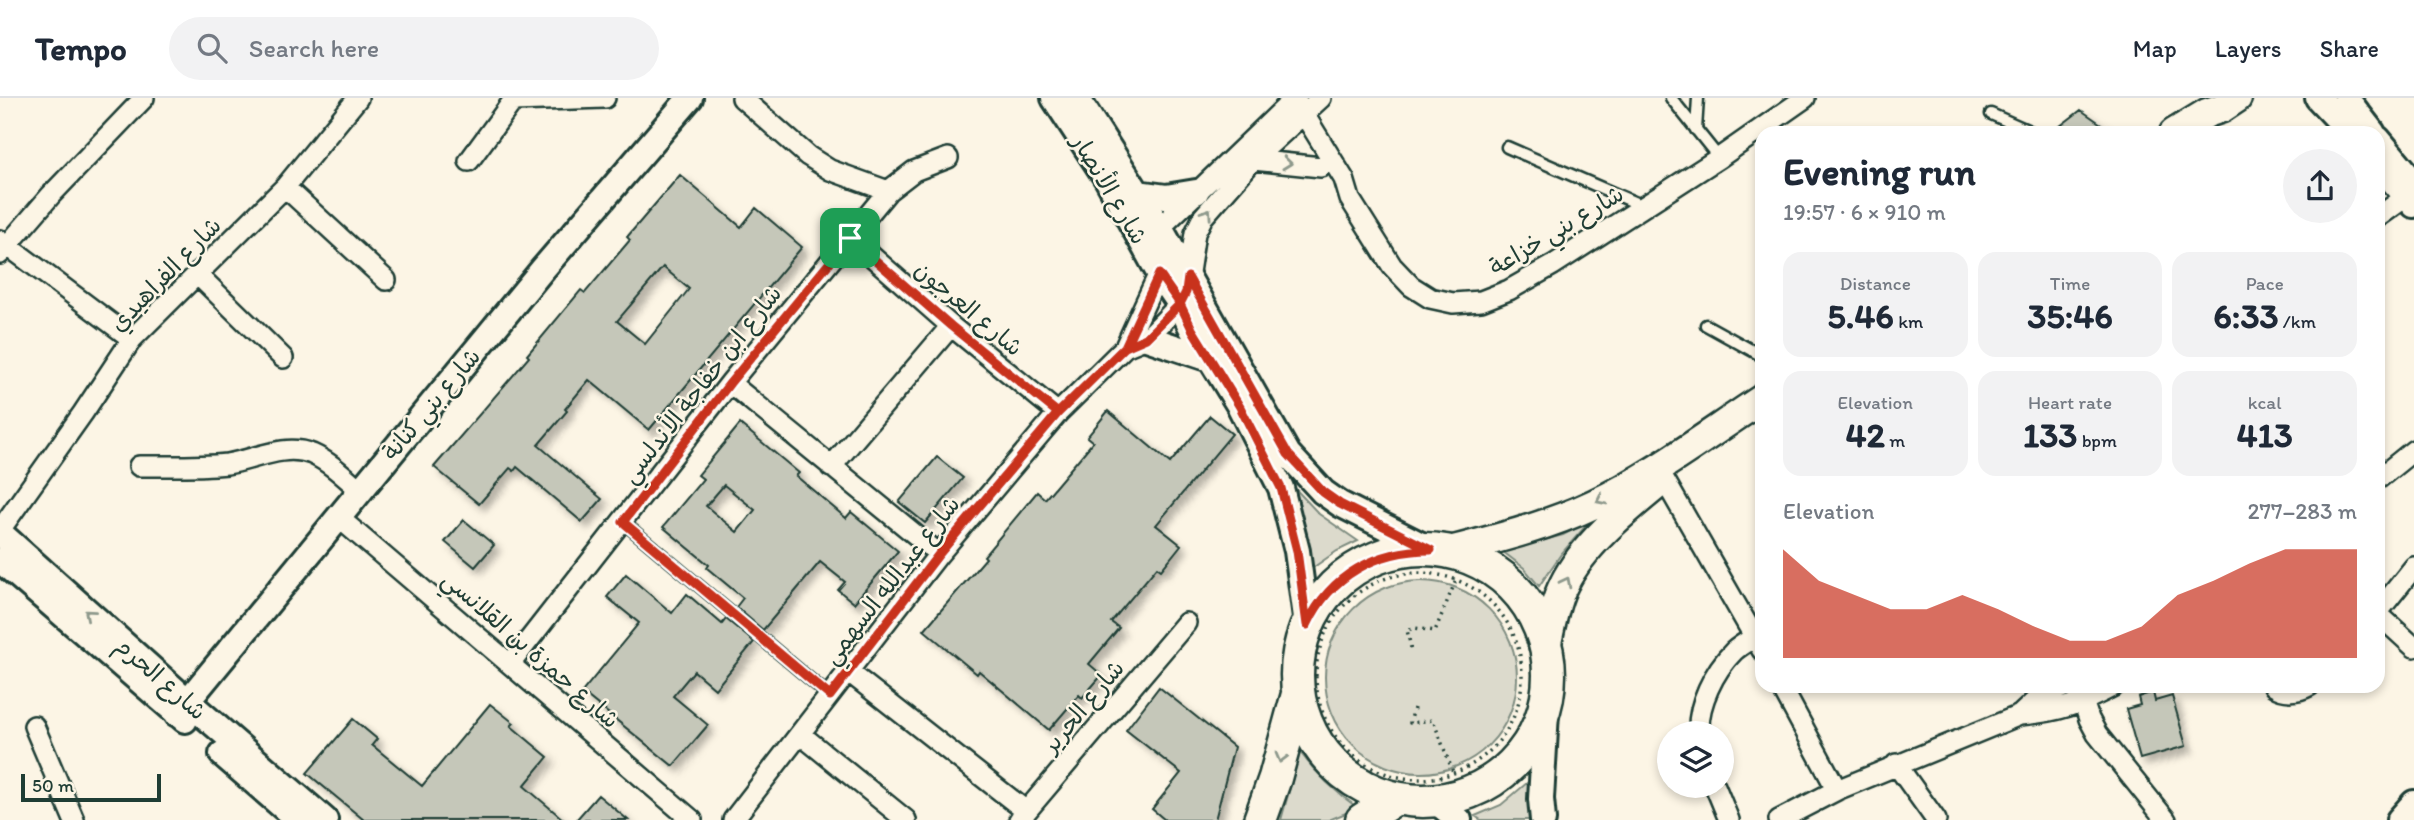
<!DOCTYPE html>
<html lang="en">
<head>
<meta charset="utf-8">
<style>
	:root { --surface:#fff; --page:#f2f2f3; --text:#1f2937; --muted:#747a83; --line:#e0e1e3; --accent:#c8321e }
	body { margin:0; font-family:Itim,"Playpen Sans Arabic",sans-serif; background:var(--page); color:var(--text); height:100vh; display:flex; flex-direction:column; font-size:26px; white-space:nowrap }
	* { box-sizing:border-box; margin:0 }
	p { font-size:23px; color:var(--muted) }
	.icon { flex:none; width:38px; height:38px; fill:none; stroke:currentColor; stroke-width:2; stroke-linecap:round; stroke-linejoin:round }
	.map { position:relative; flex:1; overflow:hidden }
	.drawer { position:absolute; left:1755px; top:28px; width:630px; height:567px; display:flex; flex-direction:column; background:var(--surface); border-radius:21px; box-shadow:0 4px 10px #0003 }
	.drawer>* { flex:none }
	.tools { position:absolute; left:1657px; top:623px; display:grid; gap:14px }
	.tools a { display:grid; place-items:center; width:77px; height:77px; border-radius:50%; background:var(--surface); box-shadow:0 4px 10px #0003; font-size:35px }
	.scale { position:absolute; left:21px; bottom:18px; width:140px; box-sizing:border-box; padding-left:7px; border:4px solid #1f3d34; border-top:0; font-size:19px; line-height:24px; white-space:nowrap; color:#1f3d34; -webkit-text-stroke:5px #fcf5e5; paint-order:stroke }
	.pin { position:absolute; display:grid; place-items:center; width:60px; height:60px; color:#fff; margin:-30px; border-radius:14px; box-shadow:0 4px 10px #0006 }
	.round { display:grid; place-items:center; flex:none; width:74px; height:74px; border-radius:37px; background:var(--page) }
	.headline { display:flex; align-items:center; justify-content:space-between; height:119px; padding:0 28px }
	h1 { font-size:38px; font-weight:800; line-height:52px }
	.figures { display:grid; grid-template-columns:repeat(3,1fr); gap:10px; height:119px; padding:7px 28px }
	.figures div { display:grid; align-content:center; border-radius:18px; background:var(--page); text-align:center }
	.figures b { font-size:35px; font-weight:800 }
	.figures small { font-size:19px; font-weight:400 }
	.figures p { font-size:19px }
	.chart { height:196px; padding:14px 28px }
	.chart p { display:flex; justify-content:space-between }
	.chart svg { width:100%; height:126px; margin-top:7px; fill:var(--accent); opacity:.7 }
	header { display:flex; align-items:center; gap:42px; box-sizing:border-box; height:98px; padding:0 35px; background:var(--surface); border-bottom:2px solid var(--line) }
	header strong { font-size:33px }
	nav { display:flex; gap:38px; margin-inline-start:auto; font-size:24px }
	.search { width:490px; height:63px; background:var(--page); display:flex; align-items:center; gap:18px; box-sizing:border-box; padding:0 24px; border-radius:38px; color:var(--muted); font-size:26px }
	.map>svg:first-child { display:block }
	.green { fill:#dcdacc; stroke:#7e8c80; stroke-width:2 }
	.building { fill:#c5c7b9; stroke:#1f3d34; stroke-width:2; fill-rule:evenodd; filter:url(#shadow) }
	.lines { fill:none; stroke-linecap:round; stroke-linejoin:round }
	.service-casing { stroke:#1f3d34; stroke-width:15 }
	.minor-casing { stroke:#1f3d34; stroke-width:24 }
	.tertiary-casing { stroke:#1f3d34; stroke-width:30 }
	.secondary-casing { stroke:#1f3d34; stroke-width:33 }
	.primary-casing { stroke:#1f3d34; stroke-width:37 }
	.path { stroke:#1f3d34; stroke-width:3.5; stroke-dasharray:2 5; stroke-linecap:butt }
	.service { stroke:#fcf5e5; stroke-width:10 }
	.minor { stroke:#fcf5e5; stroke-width:19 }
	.tertiary { stroke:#fcf5e5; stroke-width:24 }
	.secondary { stroke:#fcf5e5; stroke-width:28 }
	.primary { stroke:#fcf5e5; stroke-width:32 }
	.oneway { stroke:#8e998c }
	.route-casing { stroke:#fff; stroke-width:14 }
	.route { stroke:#c8321e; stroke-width:9 }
	.labels { text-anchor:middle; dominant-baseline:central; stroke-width:5; stroke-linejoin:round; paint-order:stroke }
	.street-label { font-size:24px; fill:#1f3d34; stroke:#fcf5e5 }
</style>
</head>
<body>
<header>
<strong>Tempo</strong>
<div class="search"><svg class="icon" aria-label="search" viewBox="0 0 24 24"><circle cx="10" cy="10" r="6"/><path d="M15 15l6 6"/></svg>Search here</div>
<nav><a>Map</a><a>Layers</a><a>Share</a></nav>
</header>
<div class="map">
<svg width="2414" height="722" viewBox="0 0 2414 722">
	<defs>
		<filter id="shadow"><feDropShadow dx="6" dy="6" stdDeviation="3.5" flood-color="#0004"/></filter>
	</defs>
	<rect width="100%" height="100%" fill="#fcf5e5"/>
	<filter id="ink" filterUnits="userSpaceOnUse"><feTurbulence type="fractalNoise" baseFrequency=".0143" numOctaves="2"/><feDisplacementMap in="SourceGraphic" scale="14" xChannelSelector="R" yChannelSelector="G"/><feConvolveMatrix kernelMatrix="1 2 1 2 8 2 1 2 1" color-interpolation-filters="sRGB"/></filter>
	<g filter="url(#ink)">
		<path class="green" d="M1288,383L1319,416L1358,443L1337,453L1311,471L1304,431Z
			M1591,422L1561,456L1539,488L1524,470L1502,453L1563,437Z
			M1325 579a96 96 0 1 1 192 0a96 96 0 1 1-192 0Z
			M1300,654C1317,677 1335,694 1358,710L1329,722H1281Z
			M1528,684L1529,722H1481L1475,718L1501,707Z"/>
		<path class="building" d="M2081,12L2114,35H2051Z
			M680,77L741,129L756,110L802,149L649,332L589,282L565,311L567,313L538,347L602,401L582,424L517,369L514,373L510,370L479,406L434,369L529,259L527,257L581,192L585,195L630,142L627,139ZM663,169L689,191L645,246L617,223Z
			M1108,313L1170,365L1210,318L1232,336L1156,427L1181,447L1161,472L1157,469L1111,524L1119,530L1089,566L1102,577L1082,600L1079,597L1049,632L979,573L977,576L924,532L986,460L984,458L1037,394L1045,401L1093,344L1087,339Z
			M740,326L799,375L796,378L846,420L851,414L898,453L854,505L838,492L845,484L820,464L763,532L736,509L743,500L707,470L709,467L663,429L703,381L698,377ZM724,387L755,412L737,434L706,408Z
			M937,359L963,380L925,425L899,404Z
			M464,422L494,447L475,469L445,444Z
			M626,476L672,515L687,496L722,526L726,521L754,544L715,591L694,573L673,598L708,627L673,668L582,594L639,525L607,499Z
			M1159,589L1234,649L1215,722H1165L1152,711L1181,675L1126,632Z
			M2153,594L2155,603L2172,598L2186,648L2140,661L2126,611L2140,607L2138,599Z
			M490,606L514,625L511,628L548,659L524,688L564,722H364L307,675L353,621L377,641L372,647L422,688Z
			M598,697L628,722H576Z"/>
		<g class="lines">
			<defs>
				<path id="service" d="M1671,0L1719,60
					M1991,16L2034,35
					M1696,32L1698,0
					M1507,49L1643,108
					M1706,227L1762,258
					M623,424L830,598"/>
				<path id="minor" d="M742,0L808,58L830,72L888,93
					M1294,0L1344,81L1350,101L1392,168L1411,188L1430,200L1453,205L1481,203L1509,192L1553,167L1719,60L1805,0
					M513,3L605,0
					M1253,62L1321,69
					M469,63L515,0
					M285,89L386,182
					M2378,119L2414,93
					M851,140L951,228L1058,315
					M0,142L132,241
					M0,156L51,97L144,0
					M197,176L283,260
					M1125,249L1159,175L1157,152L1160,130L1295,0
					M730,285L939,456
					M139,368C169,368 197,369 227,366C254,362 284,345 312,356C330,364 345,379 360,392
					M831,369L951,228
					M1664,381L1762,552
					M2378,381L2414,352
					M338,419L692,722
					M0,432L83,315L132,241L285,89L358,0
					M2378,514L2414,469
					M2378,516L2414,549
					M511,565L730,285L888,93L914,73L948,60
					M849,574L1026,713
					M1781,588L1837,692
					M2078,588L2089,621L2097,636L2166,722
					M2274,588C2284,595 2298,594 2309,588
					M2020,617L2038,600L2066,588
					M34,628L74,722
					M1699,635C1697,607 1714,573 1734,553C1742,546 1753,540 1762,534
					M800,636L906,722
					M1896,666L1936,722
					M1715,688L1729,722
					M733,722L939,456L1058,315L1125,249L1147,240L1180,206L1186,194L1195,135L1203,119L1253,62L1321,0
					M1019,722L1186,525
					M1779,722L1837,692L2020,617C2059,614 2080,606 2114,588"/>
				<path id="tertiary" d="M1054,0L1107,81L1159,175L1180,206L1192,231L1240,309L1281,390L1297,453L1307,527
					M1077,0L1160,130L1288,356L1323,394L1340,406L1431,452
					M2318,0L2351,35
					M2346,0L2373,35
					M2378,41L2414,84
					M2386,75L2414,107
					M1137,95L1166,99L1196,94
					M1147,240L1210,261
					M0,435L186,602L325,722
					M0,462L185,622
					M177,616L542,172L690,0
					M222,656L298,722
					M1434,702L1459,722
					M1543,722L1541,701L1547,597
					M2399,722L2414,705"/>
				<path id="secondary" d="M2174,35L2207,15L2222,10L2237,0
					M1446,454C1496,441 1548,428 1594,406C1653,378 1707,337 1762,301
					M1546,549C1551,528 1554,505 1564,486C1583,447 1625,413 1658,386"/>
				<path id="primary" d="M1297 577a126 126 0 1 1 252 0a126 126 0 1 1-252 0Z
					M1260,722L1275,680L1298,596
					M1362,722L1396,700"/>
			</defs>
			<use href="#service" class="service-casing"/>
			<use href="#minor" class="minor-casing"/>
			<use href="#tertiary" class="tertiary-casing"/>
			<use href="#secondary" class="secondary-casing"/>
			<use href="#primary" class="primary-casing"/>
			<path class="path" d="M1316 578a103 103 0 1 1 206 0a103 103 0 1 1-206 0Z
				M1411,550L1407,532L1415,530L1435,533L1456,482
				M1414,610L1410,625L1433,622L1453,674"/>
			<use href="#service" class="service"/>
			<use href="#minor" class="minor"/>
			<use href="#tertiary" class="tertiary"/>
			<use href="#secondary" class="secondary"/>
			<use href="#primary" class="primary"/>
		</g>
		<defs><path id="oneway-chevron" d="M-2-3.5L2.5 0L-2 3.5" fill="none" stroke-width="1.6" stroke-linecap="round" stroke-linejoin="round" transform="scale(1.75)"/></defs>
		<g class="oneway">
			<use href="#oneway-chevron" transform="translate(1287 65) rotate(6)"/>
			<use href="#oneway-chevron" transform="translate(1207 115) rotate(-56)"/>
			<use href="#oneway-chevron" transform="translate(1601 402) rotate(154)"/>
			<use href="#oneway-chevron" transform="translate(1566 484) rotate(-63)"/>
			<use href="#oneway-chevron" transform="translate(89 516) rotate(-139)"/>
			<use href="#oneway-chevron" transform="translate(1281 660) rotate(105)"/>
		</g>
	</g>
	<g class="lines" filter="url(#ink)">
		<defs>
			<path id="route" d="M850,140L730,285L623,424L830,598L939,456L1058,315L1125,249L1146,240L1180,206L1186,194L1188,179L1288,356L1323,394L1340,406L1431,452C1377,452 1330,477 1307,527L1297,453L1281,390L1240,309L1192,231L1180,206L1159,176L1125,249L1058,315L951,228L850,140"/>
		</defs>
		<use href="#route" class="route-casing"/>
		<use href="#route" class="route"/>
	</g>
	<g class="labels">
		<g class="street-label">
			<text transform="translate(1110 91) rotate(59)">شارع الأنصار</text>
			<text transform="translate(1556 132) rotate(-31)">شارع بني خزاعة</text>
			<text transform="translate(165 176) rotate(-46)">شارع الفراهيدي</text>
			<text transform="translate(969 210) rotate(40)">شارع العرجون</text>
			<text transform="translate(701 286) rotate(-52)">شارع ابن خفاجة الأندلسي</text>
			<text transform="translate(431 306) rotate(-50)">شارع بني كنانة</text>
			<text transform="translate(891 482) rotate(-52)">شارع عبدالله السهمي</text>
			<text transform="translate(531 551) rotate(41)">شارع حمزة بن القلانسي</text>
			<text transform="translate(161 580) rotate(41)">شارع الحرم</text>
			<text transform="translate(1083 608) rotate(-50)">شارع الحرير</text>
		</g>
	</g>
</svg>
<div class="tools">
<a><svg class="icon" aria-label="layers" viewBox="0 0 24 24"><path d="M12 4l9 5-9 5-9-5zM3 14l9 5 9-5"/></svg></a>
</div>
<div class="scale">50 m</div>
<div class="pin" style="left:850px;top:140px;background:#1e9e55"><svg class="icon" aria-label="arrive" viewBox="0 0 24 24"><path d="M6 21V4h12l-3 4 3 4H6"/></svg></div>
<section class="drawer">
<div class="headline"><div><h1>Evening run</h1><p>19:57 · 6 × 910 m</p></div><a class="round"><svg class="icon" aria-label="share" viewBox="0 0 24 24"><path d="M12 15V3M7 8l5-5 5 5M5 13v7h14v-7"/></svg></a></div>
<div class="figures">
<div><p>Distance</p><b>5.46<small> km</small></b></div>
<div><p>Time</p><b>35:46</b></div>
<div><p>Pace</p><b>6:33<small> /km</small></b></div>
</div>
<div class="figures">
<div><p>Elevation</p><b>42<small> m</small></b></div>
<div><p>Heart rate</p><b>133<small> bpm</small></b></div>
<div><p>kcal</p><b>413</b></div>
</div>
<div class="chart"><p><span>Elevation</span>277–283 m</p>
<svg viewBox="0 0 160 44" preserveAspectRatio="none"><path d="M0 44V6L10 17L20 22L30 27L40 27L50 22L60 27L70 33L80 38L90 38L100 33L110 22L120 17L130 11L140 6L150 6L160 6V44z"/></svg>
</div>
</section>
</div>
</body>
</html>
